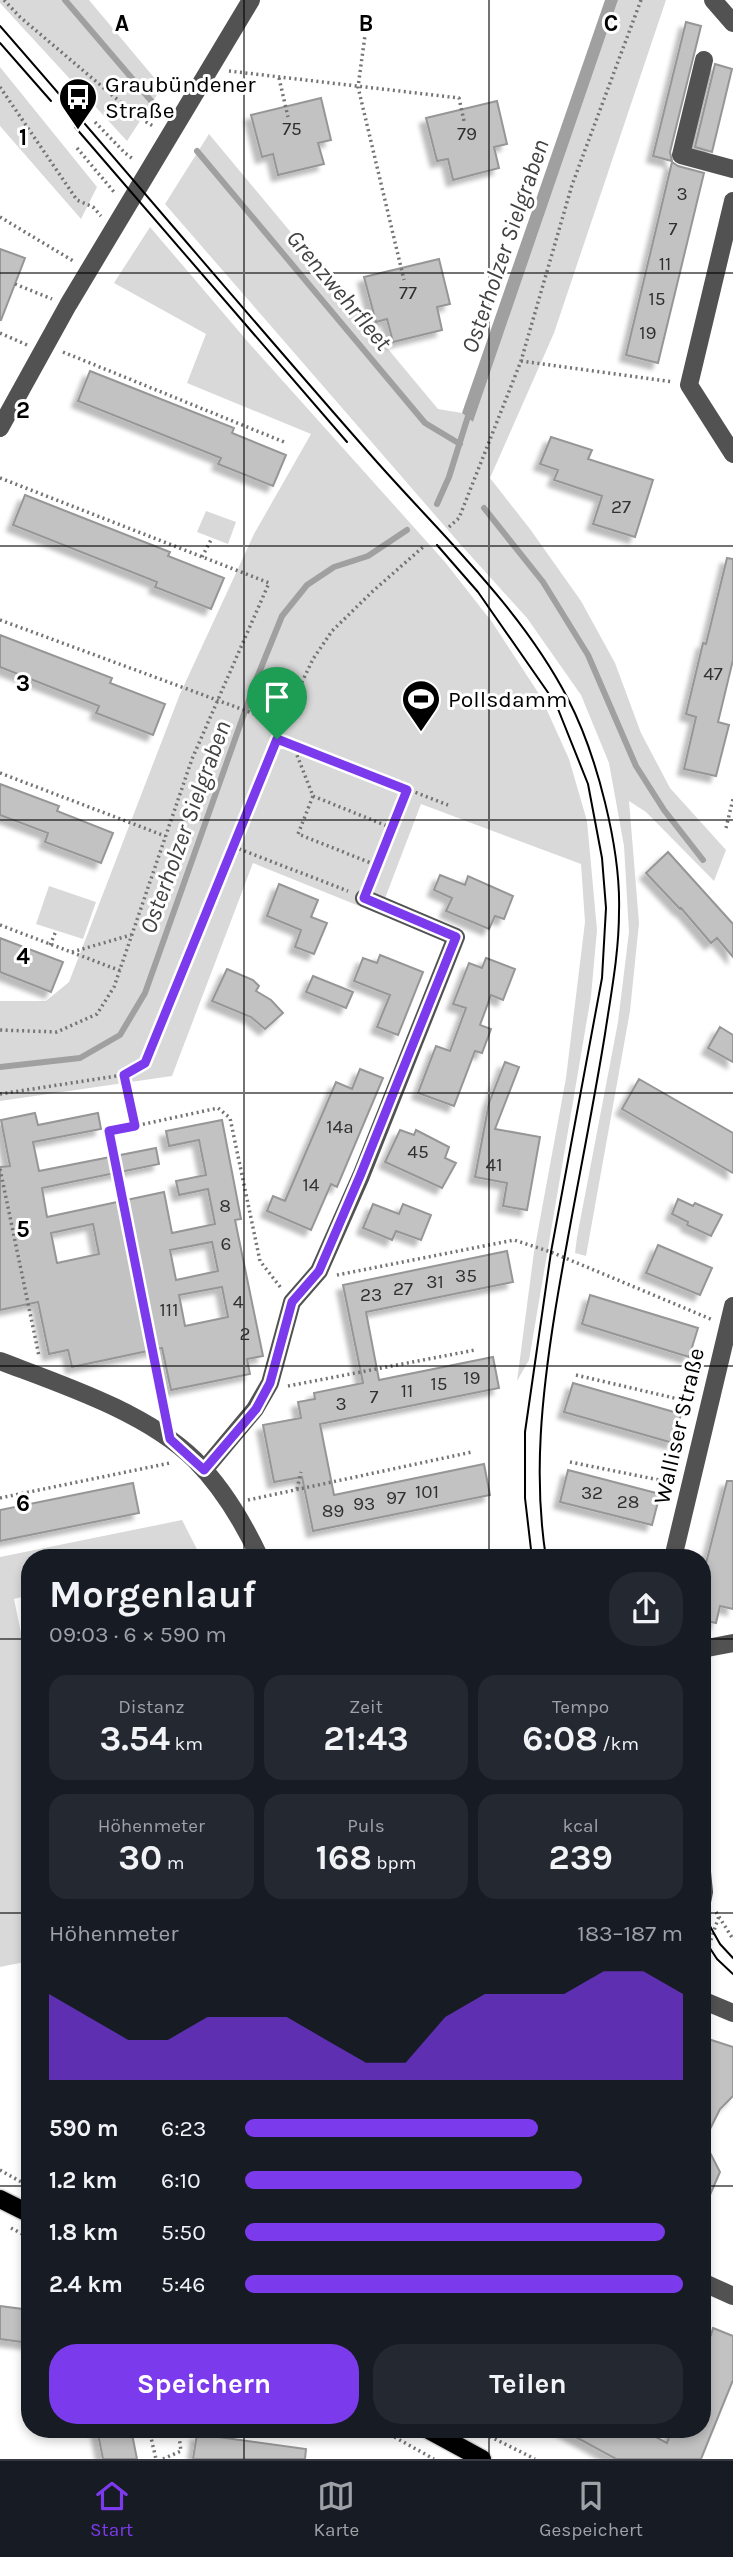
<!DOCTYPE html>
<html lang="de">
<head>
<meta charset="utf-8">
<style>
	:root { --surface:#171b24; --page:#242831; --text:#f1f3f6; --muted:#9ea1a6; --line:#363941; --accent:#7c3aed }
	body { margin:0; font-family:Karla,sans-serif; background:var(--page); color:var(--text); height:100vh; display:flex; flex-direction:column; font-size:26px; white-space:nowrap }
	* { box-sizing:border-box; margin:0 }
	p { font-size:23px; color:var(--muted) }
	.icon { flex:none; width:38px; height:38px; fill:none; stroke:currentColor; stroke-width:2; stroke-linecap:round; stroke-linejoin:round }
	.map { position:relative; flex:1; overflow:hidden }
	.side { position:absolute; left:21px; top:1549px; width:690px; height:889px; display:flex; flex-direction:column; background:var(--surface); border-radius:28px; box-shadow:0 4px 10px #0003 }
	.side>* { flex:none }
	.pin { position:absolute; display:grid; place-items:center; width:60px; height:60px; color:#fff; margin:-72px -30px; border-radius:50% 50% 50% 0; rotate:-45deg; box-shadow:0 0 7px #0007 }
	.pin .icon { rotate:45deg }
	.round { display:grid; place-items:center; flex:none; width:74px; height:74px; border-radius:28px; background:var(--page) }
	.overview { display:flex; align-items:center; justify-content:space-between; height:119px; padding:0 28px }
	h1 { font-size:38px; font-weight:700; line-height:52px }
	.figures { display:grid; grid-template-columns:repeat(3,1fr); gap:10px; height:119px; padding:7px 28px }
	.figures div { display:grid; align-content:center; border-radius:18px; background:var(--page); text-align:center }
	.figures b { font-size:35px; font-weight:700 }
	.figures small { font-size:19px; font-weight:400 }
	.figures p { font-size:19px }
	.chart { height:196px; padding:14px 28px }
	.chart p { display:flex; justify-content:space-between }
	.chart svg { width:100%; height:126px; margin-top:7px; fill:var(--accent); opacity:.7 }
	.primary-button { display:flex; gap:14px; margin-top:auto; padding:14px 28px }
	.primary-button a { flex:1; height:80px; border-radius:28px; background:var(--accent); color:#fff; font-size:28px; font-weight:700; line-height:80px; text-align:center }
	.primary-button a+a { background:var(--page); color:var(--text) }
	ul { padding:0 28px; list-style:none; font-size:23px }
	li { display:grid; grid-template-columns:112px 84px 1fr; align-items:center; height:52px }
	li i { height:18px; border-radius:9px; background:var(--accent) }
	.menu { display:flex; justify-content:space-around; align-items:center; height:98px; border-top:2px solid var(--line); background:var(--surface); font-size:19px; color:var(--muted) }
	.menu a { display:grid; justify-items:center; gap:4px }
	.menu .current { color:var(--accent) }
	.map>svg:first-child { display:block }
	.green { fill:#d9d9d9 }
	.water { fill:#a0a0a0 }
	.lines { fill:none; stroke-linecap:round; stroke-linejoin:round }
	.stream { stroke:#a0a0a0; stroke-width:6 }
	.building { fill:#c2c2c2; stroke:#969696; stroke-width:2; fill-rule:evenodd; filter:url(#shadow) }
	.major-casing { stroke:#dbdbdb; stroke-width:21 }
	.path { stroke:#747474; stroke-width:3.5; stroke-dasharray:2 3.5; stroke-linecap:butt }
	.minor { stroke:#525252; stroke-width:18 }
	.major { stroke:#000; stroke-width:18 }
	.tram { stroke:#000; stroke-width:2 }
	.route-casing { stroke:#fff; stroke-width:14 }
	.route { stroke:#7c3aed; stroke-width:9 }
	.grid { fill:none; stroke:#000; stroke-width:2; stroke-opacity:0.55 }
	.labels { text-anchor:middle; dominant-baseline:central; stroke-width:6; stroke-linejoin:round; paint-order:stroke }
	.number-label { font-size:19px; fill:#303030 }
	.poi-label { font-size:23px; fill:#000; stroke:#fff; text-anchor:start }
	.street-label { font-size:23px; fill:#000; stroke:#fff }
	.water-label { font-size:24px; font-style:italic; fill:#414141; stroke:#fff }
	.grid-label { font-size:23px; text-anchor:middle; font-weight:bold; fill:#000; stroke:#fff; stroke-width:6; stroke-linejoin:round; paint-order:stroke }
</style>
</head>
<body>
<div class="map">
<svg width="733" height="2459" viewBox="0 0 733 2459">
	<defs>
		<filter id="shadow"><feDropShadow dx="-6" dy="6" stdDeviation="2" flood-color="#0004"/></filter>
	</defs>
	<rect width="100%" height="100%" fill="#fff"/>
	<path class="green" d="M0,0H89L162,87L127,141L0,3Z
		M618,0H666L554,333L490,478L530,529L581,601L615,663L641,733L670,788L726,850L714,881L646,812L629,801L639,923L630,1011L586,1256L575,1253L577,1237L618,1022L629,932L624,846L609,763L581,695L527,618L461,545L165,204L209,134L438,409L462,413L473,422Z
		M0,67L97,187L81,219L0,126Z
		M150,227L248,342L445,562L492,622L541,697L569,759L587,821L597,930L591,996L529,1360L517,1381L534,1252L566,1078L585,922L581,864L421,804L379,914L253,863L172,1076L0,1101V1001H46L69,982L180,694L254,534L311,434L187,383L206,334L114,283Z
		M206,511L236,522L228,544L197,532Z
		M49,886L96,902L83,939L36,924Z
		M182,1520L201,1557L30,1558V1595L14,1599L30,1677V1961L0,1967V1557Z"/>
	<path class="water" d="M605,0H618L473,422L462,413Z"/>
	<g class="lines">
		<path class="stream" d="M65,0L153,103
			M197,151L425,423L460,444
			M437,504L449,477L470,410
			M484,508L543,582L588,655L636,766L664,810L703,860
			M0,1067L80,1058L120,1035L145,993L256,680L282,616L307,585L334,567L368,556L407,530"/>
	</g>
	<path class="building" d="M686,22L701,26L670,152L672,161L653,156Z
		M715,64L732,69L712,152L695,147Z
		M321,98L331,140L318,143L324,164L278,175L273,154L262,157L251,115Z
		M497,101L507,144L494,147L499,168L453,180L448,159L437,161L426,118Z
		M672,162L678,166L704,173L658,363L626,355Z
		M0,249L25,258L1,320H0Z
		M439,259L450,304L437,307L442,330L393,342L387,319L376,322L364,277Z
		M90,371L234,428L232,433L286,455L273,486L218,464L221,458L78,401Z
		M551,437L592,450L588,459L653,480L635,537L593,524L602,496L554,480L558,470L540,464Z
		M25,495L170,552L168,556L224,578L211,609L155,587L157,582L13,525Z
		M727,558L733,559V660L718,722L729,725L716,776L684,769L696,717L686,714L703,643L706,644Z
		M0,635L112,678L110,683L165,704L153,735L96,713L99,706L0,667Z
		M0,784L59,806L57,811L113,833L101,863L45,842L48,833L0,815Z
		M668,852L733,924V957L717,938L711,943L681,908L680,909L646,873Z
		M440,875L465,885L468,876L513,896L504,919L495,916L489,929L446,911L452,898L434,890Z
		M279,884L318,900L311,917L327,923L314,954L295,947L301,930L267,916Z
		M0,938L63,962L51,992L0,972Z
		M380,955L423,972L398,1035L377,1027L390,995L354,981L363,958L377,963Z
		M486,958L515,969L503,1000L491,995L480,1025L491,1029L482,1053L475,1051L454,1106L418,1093L436,1046L450,1051L466,1008L453,1004L469,963L482,968Z
		M227,969L253,980L259,986L256,991L271,1000L283,1013L265,1029L251,1017L212,1001Z
		M313,976L353,992L346,1008L306,992Z
		M720,1027L733,1035V1062L708,1048Z
		M505,1062L519,1067L495,1129L540,1137L527,1210L503,1206L507,1183L475,1177L489,1103Z
		M360,1069L383,1078L337,1187L331,1184L311,1230L267,1211L273,1196L285,1201L336,1082L352,1089Z
		M639,1079L733,1133V1173L622,1109Z
		M35,1113L38,1125L98,1113L101,1129L33,1142L39,1171L156,1148L159,1164L42,1188L47,1217L164,1192L172,1233L215,1224L208,1189L179,1195L176,1181L206,1175L199,1140L169,1146L166,1131L222,1120L241,1219L235,1220L263,1356L247,1359L250,1374L171,1390L162,1348L72,1367L68,1350L49,1354L38,1302L0,1310V1167L10,1166L1,1120ZM93,1224L99,1254L57,1263L51,1233ZM212,1242L218,1271L176,1280L170,1250ZM222,1287L228,1317L185,1326L179,1295Z
		M400,1130L414,1135L416,1130L449,1147L445,1158L456,1163L442,1188L385,1162Z
		M678,1199L693,1206L695,1203L722,1215L711,1236L687,1225L688,1222L672,1214Z
		M373,1204L399,1214L403,1204L431,1215L421,1240L396,1231L392,1240L363,1228Z
		M658,1245L712,1268L700,1295L646,1273Z
		M507,1251L513,1282L366,1312L379,1380L493,1357L499,1388L320,1424L334,1495L484,1464L490,1495L313,1531L302,1477L274,1482L263,1425L301,1418L298,1402L315,1399L314,1393L363,1383L343,1285Z
		M590,1295L698,1328L689,1357L582,1324Z
		M573,1383L681,1414L673,1443L564,1412Z
		M568,1470L660,1494L652,1525L560,1502Z
		M727,1481H733V1609L720,1606L716,1623L702,1620V1579Z
		M133,1483L139,1513L0,1541V1510Z
		M702,2037L733,2047V2096L720,2109L704,2141L720,2172L702,2213Z
		M0,2306L30,2310V2343L0,2339Z
		M713,2328L733,2336V2380L701,2459H616L561,2429H641L667,2443L672,2429H702V2330L711,2335Z
		M97,2429H131L137,2459H103Z
		M197,2434L306,2449L305,2459H193Z"/>
	<g class="lines">
		<defs>
			<path id="major" d="M0,2199L30,2214
				M427,2429L482,2459"/>
		</defs>
		<use href="#major" class="major-casing"/>
		<path class="path" d="M4,0L20,17L138,117L153,126
			M367,21L358,87L404,280
			M229,71L459,98L464,121
			M279,78L288,117
			M0,87L77,200L93,207L101,216
			M95,122L125,153L133,159
			M77,148L114,192
			M0,217L75,262
			M15,284L52,299
			M0,333L27,345
			M63,352L284,442
			M521,361L673,382
			M0,478L269,583L192,759L114,987L97,1014L57,1032L0,1030
			M449,527L459,518L521,361L572,185L641,0
			M202,557L212,538
			M0,620L282,724
			M277,739L448,805
			M293,745L313,796L298,834L376,865
			M0,773L165,836
			M313,796L392,828L371,880
			M392,828L406,791
			M726,828L733,799
			M234,847L348,891
			M0,925L121,971
			M50,945L56,931
			M72,952L131,935
			M123,1075L135,1126L218,1108L230,1118L260,1261L281,1288
			M0,1094L123,1075L145,1063L282,724L313,659L332,631L373,591L423,547
			M135,1126L109,1131L165,1412
			M0,1169L39,1356
			M337,1275L514,1240L551,1252L713,1320
			M576,1375L691,1402
			M288,1386L475,1350
			M570,1462L674,1483
			M297,1489L301,1472
			M0,1498L170,1463
			M248,1500L472,1452
			M464,1558L485,1553
			M25,1903L30,1906
			M716,1912L733,1939
			M702,1966L719,1916
			M0,2170L30,2187
			M11,2228L30,2238
			M149,2429L156,2459
			M380,2429L434,2459
			M475,2429L535,2459
			M163,2459L181,2451L178,2429"/>
		<path class="minor" d="M713,0L733,23
			M704,60L681,155L733,169
			M733,201L689,385L733,454
			M0,428L68,305L251,0
			M0,1361C63,1385 146,1412 195,1460C221,1486 244,1524 260,1558
			M204,1470L255,1409L270,1383L292,1302L319,1271L361,1176L456,937L364,898
			M673,1558L733,1306
			M702,1649L733,1643
			M702,1872L704,1892L702,1902
			M702,2000L733,2013
			M702,2282L733,2296"/>
		<use href="#major" class="major"/>
		<path class="tram" d="M0,26C124,168 245,312 369,453C438,532 520,606 568,699C597,755 621,849 619,912C619,953 611,994 605,1034C590,1127 570,1219 555,1312C542,1394 533,1475 546,1558
			M0,43L51,101
			M75,127L347,442
			M437,545L478,592L556,704L588,784L602,858L606,908L602,978L551,1252L525,1432V1498L532,1558
			M702,1912L720,1944L733,1958
			M702,1936L717,1959L733,1974"/>
	</g>
	<g class="lines">
		<defs>
			<path id="route" d="M277,739L407,790L364,898L456,937L360,1176L319,1271L292,1302L270,1383L256,1409L204,1470L170,1439L109,1131L135,1126L124,1075L145,1063Z"/>
		</defs>
		<use href="#route" class="route-casing"/>
		<use href="#route" class="route"/>
	</g>
	<path class="grid" d="M244,0V1558M489,0V1558M0,273H733M0,546H733M0,820H733M0,1093H733M0,1366H733M0,1639H30M702,1639H733M0,1913H30M702,1913H733M0,2186H30M702,2186H733M244,2429V2459M489,2429V2459"/>
	<defs>
		<symbol id="bus-pin" viewBox="-11 -11 22 30"><path d="M0 17L-7.5 6A9.5 9.5 0 1 1 7.5 6Z" fill="#000" stroke="#fff"/><path d="M-5-6H5V4H4V6H2V4H-2V6H-4V4H-5ZM-3.5-4V0h7V-4ZM-3.5 1.2v1.5H-2V1.2ZM2 1.2v1.5H3.5V1.2Z" fill="#fff"/></symbol>
		<symbol id="stadium-pin" viewBox="-11 -11 22 30"><path d="M0 17L-7.5 6A9.5 9.5 0 1 1 7.5 6Z" fill="#000" stroke="#fff"/><path d="M0-5a6.5 5 0 1 0 0 10a6.5 5 0 1 0 0-10ZM-3.5-1.8h7v3.6h-7Z" fill="#fff"/></symbol>
	</defs>
	<g fill-rule="evenodd">
		<use href="#bus-pin" x="56" y="75" width="44" height="60"/>
		<use href="#stadium-pin" x="399" y="677" width="44" height="60"/>
	</g>
	<g class="labels">
		<g class="number-label">
			<text x="292" y="129">75</text>
			<text x="467" y="134">79</text>
			<text x="682" y="194">3</text>
			<text x="673" y="229">7</text>
			<text x="665" y="264">11</text>
			<text x="408" y="293">77</text>
			<text x="657" y="299">15</text>
			<text x="648" y="333">19</text>
			<text x="621" y="507">27</text>
			<text x="713" y="674">47</text>
			<text x="340" y="1127">14a</text>
			<text x="418" y="1152">45</text>
			<text x="494" y="1165">41</text>
			<text x="311" y="1185">14</text>
			<text x="225" y="1206">8</text>
			<text x="226" y="1244">6</text>
			<text x="466" y="1276">35</text>
			<text x="435" y="1282">31</text>
			<text x="403" y="1289">27</text>
			<text x="371" y="1295">23</text>
			<text x="238" y="1302">4</text>
			<text x="169" y="1310">111</text>
			<text x="245" y="1334">2</text>
			<text x="472" y="1378">19</text>
			<text x="439" y="1384">15</text>
			<text x="407" y="1391">11</text>
			<text x="374" y="1397">7</text>
			<text x="341" y="1404">3</text>
			<text x="427" y="1492">101</text>
			<text x="592" y="1493">32</text>
			<text x="396" y="1498">97</text>
			<text x="628" y="1502">28</text>
			<text x="364" y="1504">93</text>
			<text x="333" y="1511">89</text>
		</g>
		<g class="poi-label">
			<text x="105" y="84">Graubündener<tspan x="105" dy="26">Straße</tspan></text>
			<text x="448" y="699">Pollsdamm</text>
		</g>
		<g class="street-label">
			<text transform="translate(679 1426) rotate(-77)">Walliser Straße</text>
		</g>
		<g class="water-label">
			<text transform="translate(505 246) rotate(-71)">Osterholzer Sielgraben</text>
			<text transform="translate(339 290) rotate(50)">Grenzwehrfleet</text>
			<text transform="translate(185 827) rotate(-70)">Osterholzer Sielgraben</text>
		</g>
	</g>
	<g class="grid-label">
		<text x="122" y="31">A</text>
		<text x="366" y="31">B</text>
		<text x="611" y="31">C</text>
		<text x="23" y="145">1</text>
		<text x="23" y="418">2</text>
		<text x="23" y="691">3</text>
		<text x="23" y="964">4</text>
		<text x="23" y="1237">5</text>
		<text x="23" y="1511">6</text>
	</g>
</svg>
<div class="pin" style="left:277px;top:739px;background:#1e9e55"><svg class="icon" aria-label="arrive" viewBox="0 0 24 24"><path d="M6 21V4h12l-3 4 3 4H6"/></svg></div>
<section class="side">
<div class="overview"><div><h1>Morgenlauf</h1><p>09:03 · 6 × 590 m</p></div><a class="round"><svg class="icon" aria-label="share" viewBox="0 0 24 24"><path d="M12 15V3M7 8l5-5 5 5M5 13v7h14v-7"/></svg></a></div>
<div class="figures">
<div><p>Distanz</p><b>3.54<small> km</small></b></div>
<div><p>Zeit</p><b>21:43</b></div>
<div><p>Tempo</p><b>6:08<small> /km</small></b></div>
</div>
<div class="figures">
<div><p>Höhenmeter</p><b>30<small> m</small></b></div>
<div><p>Puls</p><b>168<small> bpm</small></b></div>
<div><p>kcal</p><b>239</b></div>
</div>
<div class="chart"><p><span>Höhenmeter</span>183–187 m</p>
<svg viewBox="0 0 160 44" preserveAspectRatio="none"><path d="M0 44V14L10 22L20 30L30 30L40 22L50 22L60 22L70 30L80 38L90 38L100 22L110 14L120 14L130 14L140 6L150 6L160 14V44z"/></svg>
</div>
<ul>
<li><b>590 m</b>6:23<i style="width:67%"></i></li>
<li><b>1.2 km</b>6:10<i style="width:77%"></i></li>
<li><b>1.8 km</b>5:50<i style="width:96%"></i></li>
<li><b>2.4 km</b>5:46<i style="width:100%"></i></li>
</ul>
<div class="primary-button"><a>Speichern</a><a>Teilen</a></div>
</section>
</div>
<nav class="menu">
<a class="current"><svg class="icon" aria-label="home" viewBox="0 0 24 24"><path d="M3 11l9-7 9 7M6 9v11h12V9"/></svg>Start</a>
<a><svg class="icon" aria-label="map" viewBox="0 0 24 24"><path d="M3 6l6-2 6 2 6-2v14l-6 2-6-2-6 2zM9 4v14M15 6v14"/></svg>Karte</a>
<a><svg class="icon" aria-label="saved" viewBox="0 0 24 24"><path d="M7 4h10v16l-5-4-5 4z"/></svg>Gespeichert</a>
</nav>
</body>
</html>
